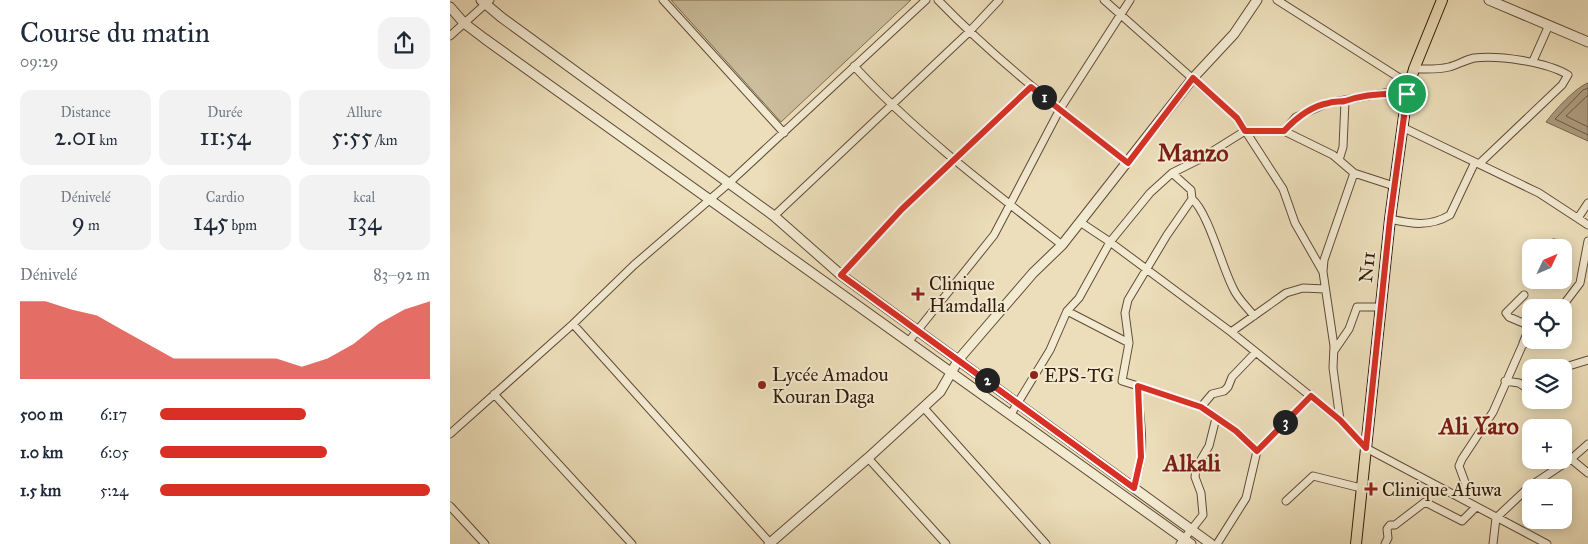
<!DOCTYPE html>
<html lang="fr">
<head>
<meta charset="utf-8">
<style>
	:root { --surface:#fff; --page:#f2f2f3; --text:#1f2937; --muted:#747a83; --accent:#d93025 }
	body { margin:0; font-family:"IM FELL Great Primer",serif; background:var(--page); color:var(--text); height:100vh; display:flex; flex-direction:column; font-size:19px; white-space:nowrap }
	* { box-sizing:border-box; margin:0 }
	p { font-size:16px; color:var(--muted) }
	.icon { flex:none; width:28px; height:28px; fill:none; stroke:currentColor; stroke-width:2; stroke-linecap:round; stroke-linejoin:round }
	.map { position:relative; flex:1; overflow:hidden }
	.panel { display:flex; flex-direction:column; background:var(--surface); width:450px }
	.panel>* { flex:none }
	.needle { width:32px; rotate:46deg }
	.buttons { position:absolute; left:1072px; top:239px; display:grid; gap:10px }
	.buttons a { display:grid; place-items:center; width:50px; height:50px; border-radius:10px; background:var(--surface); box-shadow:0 2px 12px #0003; font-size:25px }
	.pin { position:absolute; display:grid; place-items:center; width:42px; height:42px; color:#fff; margin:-21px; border:2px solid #fff; border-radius:50%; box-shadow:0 1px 5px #0007 }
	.km { position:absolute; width:25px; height:25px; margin:-12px; border-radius:50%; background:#222; color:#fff; font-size:14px; line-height:25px; text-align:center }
	.round { display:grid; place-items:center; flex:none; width:52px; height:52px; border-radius:15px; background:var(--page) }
	.head { display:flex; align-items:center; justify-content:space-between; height:85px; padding:0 20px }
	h1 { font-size:28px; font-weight:600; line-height:38px }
	.metrics { display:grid; grid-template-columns:repeat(3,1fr); gap:8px; height:85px; padding:5px 20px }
	.metrics div { display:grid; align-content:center; border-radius:12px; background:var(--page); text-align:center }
	.metrics b { font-size:25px; font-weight:600 }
	.metrics small { font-size:14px; font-weight:400 }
	.metrics p { font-size:14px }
	.chart { height:140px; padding:10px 20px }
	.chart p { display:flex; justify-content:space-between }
	.chart svg { width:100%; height:90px; margin-top:5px; fill:var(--accent); opacity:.7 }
	ul { padding:0 20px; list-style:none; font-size:16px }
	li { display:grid; grid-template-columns:80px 60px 1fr; align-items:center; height:38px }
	li i { height:12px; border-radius:6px; background:var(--accent) }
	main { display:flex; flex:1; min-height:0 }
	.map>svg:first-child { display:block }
	.green { fill:#ccbd9c; stroke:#7e6c53 }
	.water { fill:#ac9b7e; stroke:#7a6750 }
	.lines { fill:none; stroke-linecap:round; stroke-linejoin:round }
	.shore { stroke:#6e5a44; stroke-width:1 }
	.minor-casing { stroke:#5f4b36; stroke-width:9 }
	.tertiary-casing { stroke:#5f4b36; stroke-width:11 }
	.primary-casing { stroke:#301a0a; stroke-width:12 }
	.minor { stroke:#f3ead2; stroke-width:7 }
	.tertiary { stroke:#f3ead2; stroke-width:9 }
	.primary { stroke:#ecdeba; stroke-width:10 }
	.route-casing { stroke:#fff; stroke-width:10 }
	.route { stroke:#d93025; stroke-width:6 }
	.poi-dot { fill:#8f2418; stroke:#f3ead2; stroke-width:2 }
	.labels { text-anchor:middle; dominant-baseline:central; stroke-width:4; stroke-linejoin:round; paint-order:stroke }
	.street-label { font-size:19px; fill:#301a0a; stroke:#f3ead2 }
	.poi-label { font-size:19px; fill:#301a0a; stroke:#f3ead2; text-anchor:start }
	.district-label { font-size:24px; font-weight:bold; fill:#7a1f14; stroke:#f3ead2 }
</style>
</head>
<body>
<main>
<section class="panel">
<div class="head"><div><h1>Course du matin</h1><p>09:29</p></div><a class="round"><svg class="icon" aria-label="share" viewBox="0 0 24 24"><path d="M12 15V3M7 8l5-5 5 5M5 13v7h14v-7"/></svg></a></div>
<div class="metrics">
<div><p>Distance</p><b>2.01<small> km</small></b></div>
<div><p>Durée</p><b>11:54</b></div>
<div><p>Allure</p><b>5:55<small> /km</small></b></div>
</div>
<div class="metrics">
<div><p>Dénivelé</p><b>9<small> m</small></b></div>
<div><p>Cardio</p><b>145<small> bpm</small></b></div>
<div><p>kcal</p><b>134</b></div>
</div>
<div class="chart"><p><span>Dénivelé</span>83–92 m</p>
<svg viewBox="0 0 160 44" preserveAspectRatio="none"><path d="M0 44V6L10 6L20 10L30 13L40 20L50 27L60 34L70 34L80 34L90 34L100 34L110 38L120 34L130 27L140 17L150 10L160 6V44z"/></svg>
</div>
<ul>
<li><b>500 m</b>6:17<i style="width:54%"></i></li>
<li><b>1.0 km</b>6:05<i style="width:62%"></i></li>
<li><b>1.5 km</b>5:24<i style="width:100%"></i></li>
</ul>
</section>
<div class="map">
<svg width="1138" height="544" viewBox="0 0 1138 544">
	<rect width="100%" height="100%" fill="#ecdeba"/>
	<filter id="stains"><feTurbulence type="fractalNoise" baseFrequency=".004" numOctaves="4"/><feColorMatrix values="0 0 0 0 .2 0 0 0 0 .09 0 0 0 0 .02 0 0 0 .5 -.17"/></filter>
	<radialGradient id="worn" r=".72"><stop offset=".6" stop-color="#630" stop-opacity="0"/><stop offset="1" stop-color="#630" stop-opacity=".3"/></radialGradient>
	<path class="green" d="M221,0H461L331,122Z"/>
	<path class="water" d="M1138,83V141L1096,122C1104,111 1126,87 1138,83Z"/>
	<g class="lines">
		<path class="shore" d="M1138,88L1133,90L1105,119L1138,135
			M1138,95L1116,116L1138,127"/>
		<defs>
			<path id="minor" d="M213,0L334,133
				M488,0C547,61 612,111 678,163
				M654,0L787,118L833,189L845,223L873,272L884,346L883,368L890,420
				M827,0L959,84
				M0,36L40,0
				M1083,61L1099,25
				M404,66C466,133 540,189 612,245
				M964,69C975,69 987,70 999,67C1007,65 1015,60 1024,58C1049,55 1097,62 1118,75L1112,85L1029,164
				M952,127L1089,193L1138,225
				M834,131L846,117L878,103L935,93L957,94
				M889,160L893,147L895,101
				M742,199C758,212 772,267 783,288C787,298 797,307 804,316
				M324,216L519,32L549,0
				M1128,218L1138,203
				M940,219C962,224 980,227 1000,215L1025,162
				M630,222L660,242L781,332L890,420L916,448L1097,544
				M1102,248L1104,243
				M873,271L874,260L904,173
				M391,275L452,209L581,87
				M1111,308L1130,283L1138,241
				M617,311L679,343
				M123,324L321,544
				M781,332L836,293L853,288L875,289
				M459,341L544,235L610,109L680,0
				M1073,343L1080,326L1059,317L1056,313L1074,295
				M884,351L899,329L907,307H931
				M1112,368L1138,360
				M1055,381L1069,383L1075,387L1081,381
				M688,386L751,407L762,394L774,391L778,387L782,377L805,353
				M44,394L182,544
				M751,407L786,431L807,451
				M474,408L596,544
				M561,414L600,350L617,311L629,298L660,242L700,193L722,173L750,159L795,131H834L883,155L904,173L944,186
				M0,434L123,324L184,265L279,183L476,0
				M418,458L496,544
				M1121,459L1138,473
				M684,488C686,477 690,467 691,457C694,433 688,410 688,386L672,381L679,343L675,313L678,300L717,235L742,199L741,190L722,173
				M1011,498L1016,485L1009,466L1012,459L1043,412L1072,346L1081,338
				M836,501L863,476L911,488
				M0,506L35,544
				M730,544L753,515L751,493L745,477L746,468L759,446L766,418
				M767,544L796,498L807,451L861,396
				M935,544L938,538L937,529L940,525H945L975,502L1012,521L1026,507
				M1043,544L1046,518L1079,487L1121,459L1138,444"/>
			<path id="tertiary" d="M31,0L51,17L324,216L391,275L761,544
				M1039,0L1138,42
				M0,7L14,23L35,39L741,544
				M319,544L418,458L490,392L509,359L583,273L612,245L743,78L784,34L807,0"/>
			<path id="primary" d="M906,544L940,219L957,94L964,69L992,0"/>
		</defs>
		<use href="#minor" class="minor-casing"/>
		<use href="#tertiary" class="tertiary-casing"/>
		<use href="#primary" class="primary-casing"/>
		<use href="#minor" class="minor"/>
		<use href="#tertiary" class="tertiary"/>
		<use href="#primary" class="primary"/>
	</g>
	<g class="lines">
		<defs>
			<path id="route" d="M743,78L787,118L795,131H834C846,118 861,106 879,103C884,101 890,102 895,101C915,94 935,93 957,94L940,219L916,448L890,420L861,396L807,451L786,431L751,407L688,386L691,457L684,488L391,275L452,209L581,87L678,163Z"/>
		</defs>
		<use href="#route" class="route-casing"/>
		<use href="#route" class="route"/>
	</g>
	<g class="poi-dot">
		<path d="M465.5 286.5h5v5h5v5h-5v5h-5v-5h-5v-5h5z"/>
		<circle cx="584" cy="375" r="5"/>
		<circle cx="312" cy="385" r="5"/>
		<path d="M918.5 481.5h5v5h5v5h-5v5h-5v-5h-5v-5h5z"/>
	</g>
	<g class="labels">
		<g class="street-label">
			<text transform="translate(917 267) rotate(-84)">N11</text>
		</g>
		<g class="poi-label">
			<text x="479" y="283">Clinique<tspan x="479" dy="22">Hamdalla</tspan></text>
			<text x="322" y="374">Lycée Amadou<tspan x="322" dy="22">Kouran Daga</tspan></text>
			<text x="594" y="375">EPS-TG</text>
			<text x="932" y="489">Clinique Afuwa</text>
		</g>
		<g class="district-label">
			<text x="743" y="153">Manzo</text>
			<text x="1029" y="426">Ali Yaro</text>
			<text x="742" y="463">Alkali</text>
		</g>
	</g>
	<rect width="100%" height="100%" filter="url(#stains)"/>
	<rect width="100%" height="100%" fill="url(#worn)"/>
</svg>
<div class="buttons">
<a><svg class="needle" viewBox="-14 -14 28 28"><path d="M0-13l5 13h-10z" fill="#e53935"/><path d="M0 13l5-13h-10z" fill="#747a83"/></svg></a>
<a><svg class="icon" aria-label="locate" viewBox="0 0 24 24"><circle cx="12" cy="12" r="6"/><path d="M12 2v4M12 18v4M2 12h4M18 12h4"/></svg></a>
<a><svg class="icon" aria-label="layers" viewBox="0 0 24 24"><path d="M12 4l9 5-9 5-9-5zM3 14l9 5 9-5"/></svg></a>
<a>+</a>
<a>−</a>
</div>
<div class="pin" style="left:957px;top:94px;background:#1e9e55"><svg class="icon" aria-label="arrive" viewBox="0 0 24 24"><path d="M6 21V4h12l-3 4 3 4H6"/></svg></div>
<b class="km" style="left:594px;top:97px">1</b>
<b class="km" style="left:537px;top:380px">2</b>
<b class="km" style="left:835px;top:422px">3</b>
</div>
</main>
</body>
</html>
